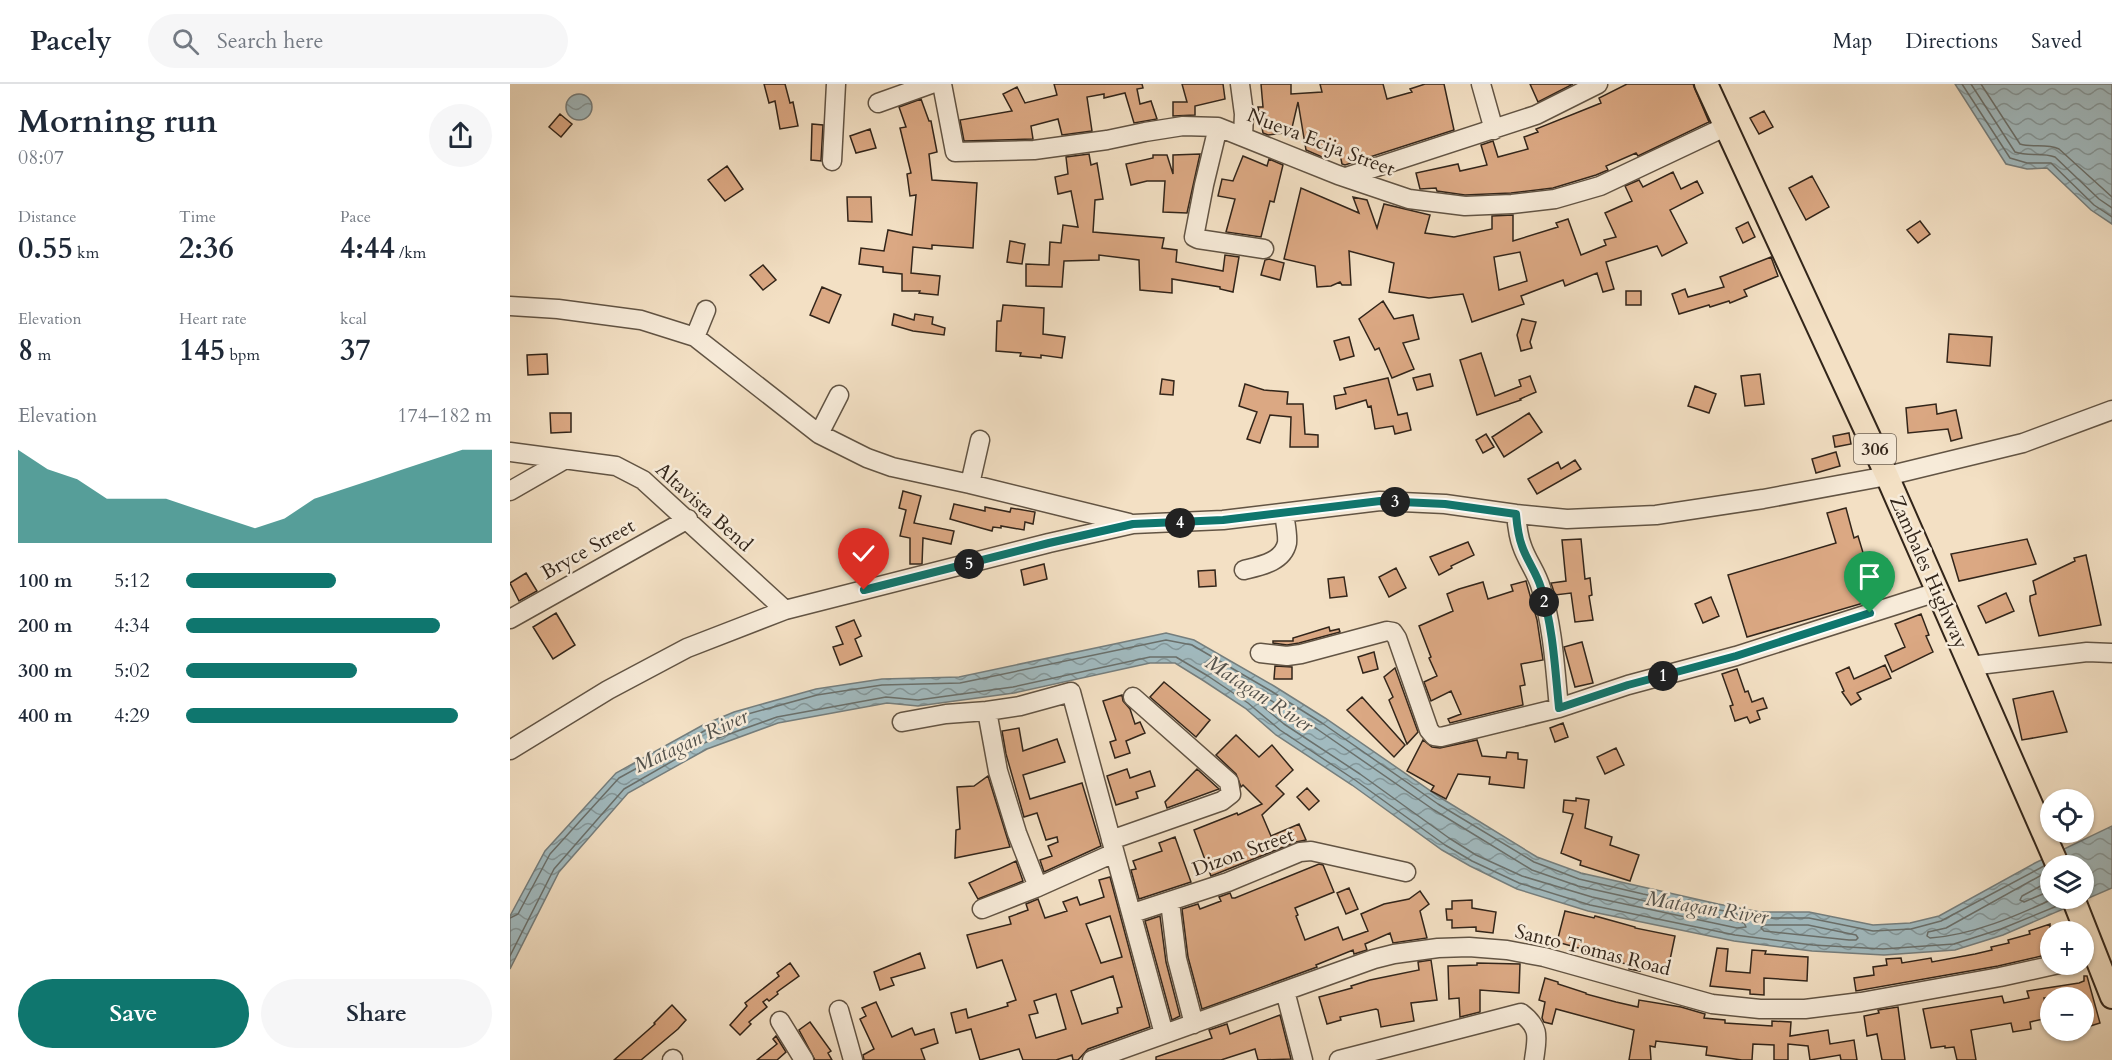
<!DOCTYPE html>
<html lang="en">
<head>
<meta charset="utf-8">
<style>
	:root { --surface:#fff; --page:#f6f6f7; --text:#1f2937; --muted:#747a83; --line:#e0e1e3; --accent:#0f766e }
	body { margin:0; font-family:Cardo,serif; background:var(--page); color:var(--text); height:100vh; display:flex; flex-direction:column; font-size:22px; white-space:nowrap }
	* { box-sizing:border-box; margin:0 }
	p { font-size:20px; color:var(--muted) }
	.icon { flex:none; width:33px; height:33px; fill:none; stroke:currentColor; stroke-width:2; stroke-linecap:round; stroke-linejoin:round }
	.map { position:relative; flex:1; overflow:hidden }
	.details { display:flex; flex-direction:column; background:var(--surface); width:510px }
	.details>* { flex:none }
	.fabs { position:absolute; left:1530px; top:705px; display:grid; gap:12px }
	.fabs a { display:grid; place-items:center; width:54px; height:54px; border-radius:50%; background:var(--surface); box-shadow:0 2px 4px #0004; font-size:30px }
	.pin { position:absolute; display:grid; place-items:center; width:51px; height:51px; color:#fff; margin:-62px -26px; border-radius:50% 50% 50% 0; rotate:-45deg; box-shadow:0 0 6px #0007 }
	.pin .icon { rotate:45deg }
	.km { position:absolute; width:30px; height:30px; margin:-15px; border-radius:50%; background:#222; color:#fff; font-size:16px; line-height:30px; text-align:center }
	.round { display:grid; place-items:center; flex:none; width:63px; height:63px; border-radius:32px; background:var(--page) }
	.head { display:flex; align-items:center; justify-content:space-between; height:102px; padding:0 18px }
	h1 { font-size:33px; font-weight:600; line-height:45px }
	.figures { display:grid; grid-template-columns:repeat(3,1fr); gap:9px; height:102px; padding:6px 18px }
	.figures div { display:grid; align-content:center }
	.figures b { font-size:30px; font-weight:600 }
	.figures small { font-size:16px; font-weight:400 }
	.figures p { font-size:16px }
	.chart { height:168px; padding:12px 18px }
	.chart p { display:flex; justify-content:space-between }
	.chart svg { width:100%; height:108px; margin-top:6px; fill:var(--accent); opacity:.7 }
	.primary-button { display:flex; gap:12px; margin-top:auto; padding:12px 18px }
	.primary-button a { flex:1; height:69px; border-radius:36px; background:var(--accent); color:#fff; font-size:24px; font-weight:600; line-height:69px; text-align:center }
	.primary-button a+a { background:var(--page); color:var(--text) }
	ul { padding:0 18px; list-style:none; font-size:20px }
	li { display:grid; grid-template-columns:96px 72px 1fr; align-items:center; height:45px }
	li i { height:15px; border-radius:8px; background:var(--accent) }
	header { display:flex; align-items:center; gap:36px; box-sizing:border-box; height:84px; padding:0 30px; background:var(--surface); border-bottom:2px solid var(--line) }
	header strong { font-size:28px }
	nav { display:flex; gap:33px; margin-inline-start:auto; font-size:21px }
	.search { width:420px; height:54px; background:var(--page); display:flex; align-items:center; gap:15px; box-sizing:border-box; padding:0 21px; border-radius:33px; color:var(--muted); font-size:22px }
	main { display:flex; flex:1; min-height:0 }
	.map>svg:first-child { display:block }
	.water { fill:url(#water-waves); stroke:#757e7d; stroke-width:1.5; fill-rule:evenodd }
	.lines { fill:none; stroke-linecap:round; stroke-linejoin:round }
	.shore { stroke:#6a706c; stroke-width:1.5 }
	.building { fill:#dba883; stroke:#32251a; stroke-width:1.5; fill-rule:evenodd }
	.minor-casing { stroke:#625444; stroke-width:21 }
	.major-casing { stroke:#32251a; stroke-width:26 }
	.minor { stroke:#f7ebd9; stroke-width:18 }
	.major { stroke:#f3e0c4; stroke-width:22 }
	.route-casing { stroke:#fff; stroke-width:12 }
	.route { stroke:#0f766e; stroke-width:8 }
	.labels { text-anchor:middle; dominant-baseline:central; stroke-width:5; stroke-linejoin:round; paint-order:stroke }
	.shield { fill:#f7ebd9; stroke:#6d6053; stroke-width:1.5 }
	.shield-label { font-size:18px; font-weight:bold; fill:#32251a }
	.street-label { font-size:20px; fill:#32251a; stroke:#f7ebd9 }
	.water-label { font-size:21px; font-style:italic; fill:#53524c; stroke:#f7ebd9 }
</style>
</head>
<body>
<header>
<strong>Pacely</strong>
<div class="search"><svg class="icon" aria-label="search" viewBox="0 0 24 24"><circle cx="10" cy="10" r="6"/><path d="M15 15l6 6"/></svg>Search here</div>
<nav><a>Map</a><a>Directions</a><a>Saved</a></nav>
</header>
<main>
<section class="details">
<div class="head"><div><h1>Morning run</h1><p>08:07</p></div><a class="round"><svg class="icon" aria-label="share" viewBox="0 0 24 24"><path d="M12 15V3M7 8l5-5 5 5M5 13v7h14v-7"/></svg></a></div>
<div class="figures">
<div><p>Distance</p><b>0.55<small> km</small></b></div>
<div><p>Time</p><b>2:36</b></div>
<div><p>Pace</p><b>4:44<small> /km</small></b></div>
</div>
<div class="figures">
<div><p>Elevation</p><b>8<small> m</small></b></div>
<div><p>Heart rate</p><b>145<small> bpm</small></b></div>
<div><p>kcal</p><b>37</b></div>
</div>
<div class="chart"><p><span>Elevation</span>174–182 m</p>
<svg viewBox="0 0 160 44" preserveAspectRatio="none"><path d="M0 44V6L10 14L20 18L30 26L40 26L50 26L60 30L70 34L80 38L90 34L100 26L110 22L120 18L130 14L140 10L150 6L160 6V44z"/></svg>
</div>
<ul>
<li><b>100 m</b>5:12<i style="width:49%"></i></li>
<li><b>200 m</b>4:34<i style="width:83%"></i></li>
<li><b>300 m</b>5:02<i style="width:56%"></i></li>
<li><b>400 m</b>4:29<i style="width:89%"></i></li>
</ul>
<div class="primary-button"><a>Save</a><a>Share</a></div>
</section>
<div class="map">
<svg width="1602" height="976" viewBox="0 0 1602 976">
	<defs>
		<pattern id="water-waves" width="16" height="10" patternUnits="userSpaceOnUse" patternTransform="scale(1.5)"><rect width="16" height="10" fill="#a1babf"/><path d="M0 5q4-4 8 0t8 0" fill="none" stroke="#84979a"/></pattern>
	</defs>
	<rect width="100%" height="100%" fill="#f3e0c4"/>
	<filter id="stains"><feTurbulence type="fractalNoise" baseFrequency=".00333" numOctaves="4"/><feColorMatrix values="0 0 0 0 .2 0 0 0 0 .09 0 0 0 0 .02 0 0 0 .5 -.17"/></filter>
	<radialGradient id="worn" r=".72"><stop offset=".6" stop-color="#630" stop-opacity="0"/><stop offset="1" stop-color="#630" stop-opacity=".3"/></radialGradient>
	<path class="water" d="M1445,0H1602V140L1581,126L1537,84L1517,85L1496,80Z
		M56 23a13 13 0 1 1 26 0a13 13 0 1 1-26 0Z
		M656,549L684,556L764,602L815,634L931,714L1027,773L1071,789L1208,820L1250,828H1299L1363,841L1400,839L1429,832L1525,779L1602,742V804L1493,851L1445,866L1374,871L1302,867L1224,857L1078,827L1007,805L960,782L932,766L842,701L766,651L735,624L694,597L665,579H640L504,609L408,622L377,619L268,639L197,665L118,709L49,788L0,885V832L35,767L106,689L193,641L224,628L306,605L372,595L449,593ZM1540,782H1574V814H1540Z"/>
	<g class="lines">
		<path class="shore" d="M1452,0L1500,74L1517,79H1541L1584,121L1602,133
			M1461,0L1505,68C1519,73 1532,68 1545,73L1589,115L1602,124
			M1471,0L1510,60C1523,64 1536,59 1549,65L1602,113
			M733,602L736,601L807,645L924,726L1022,786L1068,802L1234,839L1236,843L1227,844L1082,813L1012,792L966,771L939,754L850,690L774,640L733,606Z
			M1537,788L1436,844L1418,848L1417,852L1420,854C1463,851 1506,832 1545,814
			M1540,797L1512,812L1510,816L1514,818L1540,807
			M0,834L8,830L40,770L109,694L196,646L227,633L307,611L372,601L450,599L656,556L682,561L761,607L812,639L928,720L1024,778L1069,795L1133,810L1248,834H1299L1363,847L1401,845L1431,837L1534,782
			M1254,841H1298L1346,851L1348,854L1346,856H1339L1254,847L1251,844Z
			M0,872L44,785L114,705L194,659L267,633L376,613L408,616L503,603L640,573H666L698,592L738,619L770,646L845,696L935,761L962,777L1009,799L1080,821L1225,851L1303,861L1373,865L1444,860L1491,845L1552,820"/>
	</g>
	<path class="building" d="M254,0H275L280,19L283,18L288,42L270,45L265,17L259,19Z
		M544,0H632L633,4L627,5L630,20L641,17L647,35L624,39L615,9L594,14V10L577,13L582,47L552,51L548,35L521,42L523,55L454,57L450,36L502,27L493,10L507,3L515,19L547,11Z
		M672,0H713L715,15L685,22V31L663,32V18H677Z
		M751,0H781V10L812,8L810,0H873L877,15L902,8L900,5L915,0H934L944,46L835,81L832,80L830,70L812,73L796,66L788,18L781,48L758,51L753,49L748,23H753Z
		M1020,0H1063L1028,18Z
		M1117,0H1183L1199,38L1128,72L1126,69L1096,82L1098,86L1086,91L1043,104L1001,109L955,111L927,107L926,104L910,105L906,89L948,80L950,87L977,81L971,61L983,57L988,73L1018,65L1014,53L1028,48L1026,45L1091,19L1089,14Z
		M411,15L419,37H421L427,68L419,70L422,96L467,99L463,164L422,161V165L403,163L401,189L430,192L428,211L409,209L410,207H392V190L373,188V183L349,180L351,164L374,167L378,146L402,151L406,111L400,112L397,90L401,89L390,44L396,43L389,23Z
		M1254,27L1263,43L1249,50L1240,34Z
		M50,30L62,40L51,53L39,43Z
		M302,40L313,41L311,77L301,76Z
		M360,45L366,64L346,69L340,52Z
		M579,70L581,81L587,79L593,115L585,116L583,148L654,154L652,164L667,166L666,178L713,187L715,171L729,173L723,208L710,205V203L662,195V209L630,206L629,176L589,171V176L554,177L552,203L516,202V180L539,181L540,158L551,159L553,141L568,143L561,107L548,110L545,93L558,90L556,73Z
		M690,70L677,129L653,128L655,97H637L621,101L616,80L643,74V71H657L663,90V71Z
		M733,72L757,82L759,75L773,81L764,118L760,117L751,153L716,148L725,115L708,112L712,95L723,97Z
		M217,82L233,105L215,117L198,96Z
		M1163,88L1171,105L1187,97L1193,109L1160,126L1177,159L1152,172L1147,162L1096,178L1104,205L1093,208L1087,189L1055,202L1053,196L1011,212L1014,220L962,238L953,210L919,214L879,208L884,179L839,167L841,201H832L830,198L821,202L807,203L805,182L774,175L791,104L849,129L843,113L857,116L867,144L874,120L920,131L915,149L944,153L982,145V132L1003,131V157L1048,143L1046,139L1058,135L1071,171L1096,161L1094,156L1106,153L1095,129L1122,117L1115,102L1129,96L1133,103ZM1010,168L1017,197L989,206L984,173Z
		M1302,92L1319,123L1296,136L1279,104Z
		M337,113H361L362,138L338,137Z
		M1410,137L1420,150L1408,159L1397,146Z
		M1238,138L1245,153L1233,159L1226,144Z
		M500,157L515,160L512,180L497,178Z
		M1261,173L1268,192L1234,206L1237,212L1220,219L1219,217L1200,223L1199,221L1169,230L1162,210L1175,205L1178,213L1214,203L1210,193Z
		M759,175L774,179L770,196L751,191L755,176Z
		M253,181L266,196L253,206L240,191Z
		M312,203L331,211L319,239L300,231Z
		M1116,207H1131V221H1116Z
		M873,217L884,235L903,231L909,255L893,259L904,285L882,294L869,264L865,266L849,235Z
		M493,221L534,224L533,250L555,253L552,274L531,271V274L510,272L511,269L486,267L487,237H491Z
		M384,230L404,236L405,230L423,233L422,240L435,244L434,251L403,247L382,241Z
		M1012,235L1026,238L1020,258L1022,264L1011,267L1007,251Z
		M1439,250L1482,253L1480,282L1437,278Z
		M839,253L844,272L830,276L824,257Z
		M971,269L985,312L1011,302L1009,296L1020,292L1026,308L1010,315L1011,316L967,331L950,276Z
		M37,270L38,290L18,291L17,271Z
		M920,290L923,302L907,306L903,294Z
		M1250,290L1254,320L1235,322L1231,292Z
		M878,294L888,331L897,329L901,346L885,350L883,342L865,345L861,322L858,323L856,316L826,325L824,312L836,310L834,304Z
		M652,295L664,297L663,311L650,310Z
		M735,300L754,306L778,308L777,320H793L795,350L808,351V363H780L781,333L760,331L750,359L737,355L747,328L729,322Z
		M1185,302L1206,310L1199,329L1178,322Z
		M1426,320L1427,330L1446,326L1452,354L1441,357L1438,345L1398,349L1396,324Z
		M40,329H61V348L41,349Z
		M1019,329L1032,348L994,373L982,353Z
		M1339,349L1341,360L1325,363L1323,352Z
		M976,350L984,363L973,369L966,356Z
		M1326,368L1330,382L1306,389L1302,375Z
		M1065,376L1071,385L1027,410L1018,395L1048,378L1051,385Z
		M393,407L411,412L404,439L444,447L441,460L413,454L412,480H400V454L390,452L396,426L389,424Z
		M444,420L475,427V423L500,428L501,424L525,428L523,440L515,438L514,446L491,442V444L483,443L482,447L471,444L440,435Z
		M1336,424L1344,454L1348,452L1367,515L1237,553L1218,491L1326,459L1317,429Z
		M1071,455L1075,495L1080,494L1082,511L1079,512L1083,536L1065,538L1061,509L1045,511L1041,499L1056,497L1052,456Z
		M1517,455L1526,480L1449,497L1441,470Z
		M958,458L964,471L941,482L942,484L929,491L920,473Z
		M1576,471L1591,541L1529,552L1520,517V512L1526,510L1523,497L1565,477L1564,474Z
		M534,480L537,495L514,501L511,486Z
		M886,484L896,504L879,513L869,493Z
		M705,486L706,502L689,503L688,487Z
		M16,489L27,507L9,517L0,499Z
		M834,493L837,512L820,514L818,495Z
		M1016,497L1027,536L1033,576L1011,580L1015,601L1010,602L1013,621L940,639L938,635L951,630L941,607L921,617L914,598L927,592L919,574L921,573L909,542L943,527L937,510L949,505L973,498L978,515L1003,507L1001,501Z
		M1496,509L1504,527L1476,539L1468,522Z
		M1201,513L1209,532L1193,539L1185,520Z
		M46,529L65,561L43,575L23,543Z
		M1411,530L1419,551L1416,552L1423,568L1382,588L1375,572L1395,563L1385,540Z
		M344,536L351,552L345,555L352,572L330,581L323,563L333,560L326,543Z
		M819,543L820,547L829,545L830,548L789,559L777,561L763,559V557H783V554Z
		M1072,558L1083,599L1065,603L1054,563Z
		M864,568L868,585L853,589L848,573Z
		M1375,581L1381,594L1347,609L1351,615L1341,621L1332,608L1334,607L1326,589L1339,583L1344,595Z
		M765,582L782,583V595H764Z
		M885,584L908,648L897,660L879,616L883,613L874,593Z
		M1227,585L1235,608L1238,607L1242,618L1253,614L1257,624L1247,627L1250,635L1240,639L1237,633L1225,637L1220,622L1223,621L1212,590Z
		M654,598L700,636L686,653L640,613Z
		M1543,607L1557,648L1512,656L1503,615Z
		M612,611L613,617L620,625L625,640L630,638L635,649L616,657L620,669L605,674L600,658L606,656L593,617Z
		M852,613L895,661L884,673L837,626Z
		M1053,639L1058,653L1045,658L1040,644Z
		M509,644L513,667L547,655L555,678L513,691L520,715L572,699L591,762L534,788L530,776L542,772L538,762L548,758L547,753L536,756L527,729L514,733L496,670L492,647Z
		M726,651L749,673L762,661L783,686L766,702L774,710L752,731L761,752L789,740L796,756L786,758L701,792L684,746L727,729L728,731L752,720L733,701L731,703L726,690L706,671Z
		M913,656L922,663L930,664L967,656L972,672L996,674L997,668L1008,669V675L1017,676L1014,704L979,700L980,693L948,690L936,715L921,707L924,702L897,687Z
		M1106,664L1114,681L1095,690L1087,673Z
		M617,685L620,694L640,687L645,702L626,708L628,714L606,721L597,692Z
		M687,685L709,705L657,724L655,718Z
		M478,692L500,763L445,774L446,746L450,745L447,703L464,702Z
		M797,704L809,717L799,726L787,713Z
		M1066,714L1079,716L1075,744L1102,753L1100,761L1129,771L1120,797L1070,781L1071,777L1051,769L1063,730L1053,728L1054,716L1066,717Z
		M665,753L681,798L629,815L621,786L626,785L623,777L652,767L649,759Z
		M506,777L513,797L468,815L459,799Z
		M809,780L813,781L824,808L785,824L788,831L786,832L795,856L828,843L833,856L858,847L851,830L874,820L899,815L910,807L919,820L910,827L917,854L883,859L880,849L855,860L857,866L844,870L843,866L806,881L807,883L692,925L678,873L672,825L688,820L690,825L711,817L709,813L720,809L722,814H725Z
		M600,793L640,943L578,965L568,976H563L562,971L546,976H513L509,965L470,976L461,945L446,949L441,929L456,925L458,934L498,922L497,919L506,916L492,876L467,884L457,851L501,840L499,833L518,826L516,820L528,815L535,834L557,827L553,818L567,813L570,821L594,813L589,796ZM600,832L612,873L591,879L576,840ZM603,892L612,923L607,924L608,929L572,940L561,907ZM546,910L556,945L526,954L519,931L528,929L524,917Z
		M839,804L848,825L836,830L827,809Z
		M962,816V824L986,828L983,849L966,847V843L942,844V836H937L936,825H942V817Z
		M1055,827L1084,834L1085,832L1125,843V844L1165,852L1157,890L1130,884V887L1119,885L1120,881L1075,869L1076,866L1047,858Z
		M650,832L656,878L670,932L662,936L635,837Z
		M1540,840V870L1488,882L1346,907L1344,894L1364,891L1363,883L1377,881L1376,875L1391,874L1392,879L1421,874L1422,878L1465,870L1482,866L1481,863L1499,859L1498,856L1520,850L1519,847Z
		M1207,864L1218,865L1216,887L1240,889L1242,866L1256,867L1255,870L1298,873L1297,897L1254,894V911L1240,910V906L1200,902Z
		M410,869L415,884L381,894L384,901L370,906L364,888Z
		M921,876L927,916L901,919L904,937L871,943L868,926L866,925L830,933L831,936L817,940L809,913L842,904L841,902L860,896L909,886L908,878Z
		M280,879L289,892L267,908L268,910L259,917L257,915L253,918L257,923L239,938L241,940L230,951L220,941L237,922L235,919L269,892L267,889Z
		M967,879L1010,880L1009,909L970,906V928L950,933L949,914L939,915L938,882L967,881Z
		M1574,892H1577L1590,939L1577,943L1574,932V914H1534L1538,934L1520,938L1521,945L1503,948L1501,939L1461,946L1466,976H1447L1444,963L1435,964V962L1421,964L1413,925L1492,912L1494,919L1519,914L1517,907L1569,899L1574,897Z
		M1035,894L1048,898V900L1076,909V910L1106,918L1128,923L1129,916L1171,923L1195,930L1194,934L1215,936V939L1262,942V937L1281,938L1280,952L1318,946L1320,960L1344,956L1347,976H1331L1330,971L1300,976L1298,962L1278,960V976H1264V961L1243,960L1242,976H1232L1196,971L1197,963L1146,957L1145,963L1140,962L1141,976H1119L1124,946L1046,925L1042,940L1034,938L1032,934L1035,918L1029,916Z
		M366,918L382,953L402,944L405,951L424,945L428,959L411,965L415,976H354L353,971L364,965L350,935L356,932L352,924Z
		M162,921L176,936L168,945L131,976H104L145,940L144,939Z
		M1388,923L1395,976H1372L1367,950L1357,952L1354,932L1369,929L1368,926Z
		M770,931L781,975L748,976L745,965L711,976H646V973L702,954L699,946L717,940L720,950Z
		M300,938L321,967L318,969L322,976H305L289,946Z
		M266,952L276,968L267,976H247L267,960L263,955Z"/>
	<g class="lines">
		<defs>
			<path id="minor" d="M432,0L445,68L524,66L597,56L635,48L673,42L708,43L828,91L899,115L955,122L1002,120L1045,115L1090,102L1217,42
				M730,0L734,30L733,52
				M971,0L984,46
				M368,19L421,0
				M708,43L694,101L684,153L688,155L754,165
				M322,77L326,0
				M836,93L1026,31L1088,0
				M0,222L48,225L131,236L185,253L309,350L357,374L382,383L460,400L619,439
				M185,253L196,226
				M309,350L329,311
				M0,368L106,382L133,396L275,526
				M460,400L470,356
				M0,407L54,376
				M1006,430C1007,441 1008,452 1012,462C1017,477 1027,489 1031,504C1043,543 1045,584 1049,624
				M734,486C750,482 773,478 777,459C778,450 775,438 774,429
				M0,535L178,435
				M750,569L777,572L791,570L877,547L883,548L887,554L919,646L924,652L931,653L1049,624L1118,601L1226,572L1427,508
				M1460,582L1577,568L1602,569
				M477,627L510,622L561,608L654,950
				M392,638L436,630L477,627L488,687L507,749L528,803
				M0,666L98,606L177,564L275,526L539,459L623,440L713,436L870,417L935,420L1006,430L1057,435L1146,431L1253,415L1377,392L1513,359L1602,326
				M601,756L712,717L721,710L719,698L623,613
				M660,818L667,875L684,940
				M472,825L528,803L604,769
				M623,829L718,798L790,768L801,767L896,788
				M775,907L793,976
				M329,926L343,976
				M270,937L294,976
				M162,976L163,975
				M582,976L864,875L884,870L928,864L959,863L997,866L1034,873L1202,920L1250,925H1295L1351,918L1490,893L1549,880
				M829,976L1011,929C1031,944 1027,954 1024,976"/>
			<path id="major" d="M1196,0L1377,392L1548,782
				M1563,814L1602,913"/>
		</defs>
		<use href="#minor" class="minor-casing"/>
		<use href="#major" class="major-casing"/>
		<use href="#minor" class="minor"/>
		<use href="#major" class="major"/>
	</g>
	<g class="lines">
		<defs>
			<path id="route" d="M354,506L539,459L623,440L713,436L870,417L935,420L1006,430C1007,441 1008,452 1012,462C1017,477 1027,489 1031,504C1043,543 1045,584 1049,624L1118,601L1226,572L1360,529"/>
		</defs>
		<use href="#route" class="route-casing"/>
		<use href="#route" class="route"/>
	</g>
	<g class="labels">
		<rect class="shield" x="1344" y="350" width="42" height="30" rx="4.5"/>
		<g class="shield-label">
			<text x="1365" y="365">306</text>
		</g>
		<g class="street-label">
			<text transform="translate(811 58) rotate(21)">Nueva Ecija Street</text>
			<text transform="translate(194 423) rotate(42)">Altavista Bend</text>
			<text transform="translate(78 465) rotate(-29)">Bryce Street</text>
			<text transform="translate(1419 488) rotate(66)">Zambales Highway</text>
			<text transform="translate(733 768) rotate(-20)">Dizon Street</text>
			<text transform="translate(1083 866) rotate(14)">Santo Tomas Road</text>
		</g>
		<g class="water-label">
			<text transform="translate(749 610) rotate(33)">Matagan River</text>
			<text transform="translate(181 657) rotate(-25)">Matagan River</text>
			<text transform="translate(1197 824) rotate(9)">Matagan River</text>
		</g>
	</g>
	<rect width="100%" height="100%" filter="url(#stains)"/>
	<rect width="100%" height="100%" fill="url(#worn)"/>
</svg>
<div class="fabs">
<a><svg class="icon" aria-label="locate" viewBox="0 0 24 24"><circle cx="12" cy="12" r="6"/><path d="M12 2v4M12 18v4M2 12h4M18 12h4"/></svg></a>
<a><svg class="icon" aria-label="layers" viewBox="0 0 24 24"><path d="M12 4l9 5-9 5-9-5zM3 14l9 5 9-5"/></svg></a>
<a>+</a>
<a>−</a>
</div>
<div class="pin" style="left:1360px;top:529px;background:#1e9e55"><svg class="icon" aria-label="arrive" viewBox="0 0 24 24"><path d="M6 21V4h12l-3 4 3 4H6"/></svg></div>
<div class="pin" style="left:354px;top:506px;background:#d93025"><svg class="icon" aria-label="check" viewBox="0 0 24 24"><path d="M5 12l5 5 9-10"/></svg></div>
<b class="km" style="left:1153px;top:592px">1</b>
<b class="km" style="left:1034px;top:518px">2</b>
<b class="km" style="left:885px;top:418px">3</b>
<b class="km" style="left:670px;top:439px">4</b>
<b class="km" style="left:459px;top:480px">5</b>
</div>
</main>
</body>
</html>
